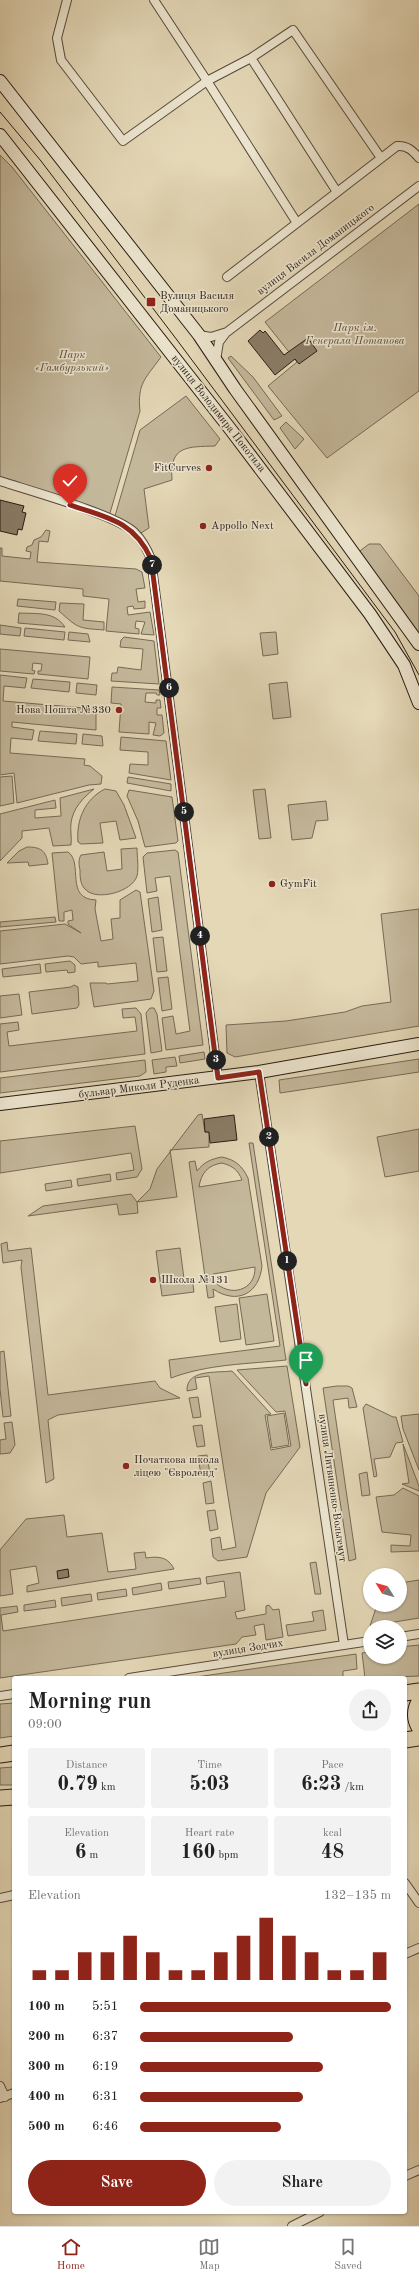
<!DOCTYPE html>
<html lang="en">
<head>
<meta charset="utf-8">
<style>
	:root { --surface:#fff; --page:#f2f2f2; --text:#222; --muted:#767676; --line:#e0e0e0; --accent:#8f2418 }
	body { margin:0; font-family:"Old Standard TT",serif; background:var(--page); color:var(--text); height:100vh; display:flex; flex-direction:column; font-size:15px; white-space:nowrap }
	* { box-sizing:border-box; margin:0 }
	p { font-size:13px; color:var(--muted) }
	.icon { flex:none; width:22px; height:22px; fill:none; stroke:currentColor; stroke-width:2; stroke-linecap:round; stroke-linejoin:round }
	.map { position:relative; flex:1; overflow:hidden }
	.side { position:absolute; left:12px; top:1676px; width:395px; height:538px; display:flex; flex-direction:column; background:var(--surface); border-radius:4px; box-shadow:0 1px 3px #0004 }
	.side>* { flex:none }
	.needle { width:26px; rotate:307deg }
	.fabs { position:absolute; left:363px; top:1568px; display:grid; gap:8px }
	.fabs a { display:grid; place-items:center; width:44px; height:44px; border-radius:50%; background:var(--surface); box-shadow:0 1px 3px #0004; font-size:20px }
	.pin { position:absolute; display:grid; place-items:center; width:34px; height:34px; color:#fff; margin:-41px -17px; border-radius:50% 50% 50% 0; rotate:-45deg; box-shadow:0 0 4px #0007 }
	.pin .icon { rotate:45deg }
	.km { position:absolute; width:20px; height:20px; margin:-10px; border-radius:50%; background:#222; color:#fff; font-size:11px; line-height:20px; text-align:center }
	.round { display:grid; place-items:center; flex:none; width:42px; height:42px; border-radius:21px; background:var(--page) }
	.overview { display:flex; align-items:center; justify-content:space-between; height:68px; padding:0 16px }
	h1 { font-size:22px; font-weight:600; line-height:30px }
	.figures { display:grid; grid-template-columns:repeat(3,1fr); gap:6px; height:68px; padding:4px 16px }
	.figures div { display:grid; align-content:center; border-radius:4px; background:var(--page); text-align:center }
	.figures b { font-size:20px; font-weight:600 }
	.figures small { font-size:11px; font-weight:400 }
	.figures p { font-size:11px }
	.chart { height:112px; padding:8px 16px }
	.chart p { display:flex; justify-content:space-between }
	.chart svg { width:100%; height:72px; margin-top:4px; stroke:var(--accent); stroke-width:6 }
	.button { display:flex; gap:8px; margin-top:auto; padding:8px 16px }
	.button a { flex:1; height:46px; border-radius:24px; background:var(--accent); color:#fff; font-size:16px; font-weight:600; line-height:46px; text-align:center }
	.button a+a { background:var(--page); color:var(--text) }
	ul { padding:0 16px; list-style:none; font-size:13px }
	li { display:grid; grid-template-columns:64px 48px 1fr; align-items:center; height:30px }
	li i { height:10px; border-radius:5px; background:var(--accent) }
	.tabs { display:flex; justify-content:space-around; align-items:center; height:56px; border-top:1px solid var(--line); background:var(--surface); font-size:11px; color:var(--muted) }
	.tabs a { display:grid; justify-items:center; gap:2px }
	.tabs .on { color:var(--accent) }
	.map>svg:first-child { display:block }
	.green { fill:#c4b89b; stroke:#766a57; fill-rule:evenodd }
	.building { fill:#8a7d68; stroke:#281b13 }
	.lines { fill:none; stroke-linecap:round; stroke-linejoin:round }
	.street-casing { stroke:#574a3c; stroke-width:10 }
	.secondary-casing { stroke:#281b13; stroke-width:14 }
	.highway-casing { stroke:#281b13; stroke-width:17 }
	.street { stroke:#ede6d0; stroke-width:8 }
	.secondary { stroke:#ede6d0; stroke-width:12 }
	.highway { stroke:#e4d8b7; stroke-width:15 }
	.tram { stroke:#281b13; stroke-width:1 }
	.route-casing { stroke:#fff; stroke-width:8 }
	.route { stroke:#8f2418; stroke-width:5 }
	.poi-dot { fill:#8f2418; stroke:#ede6d0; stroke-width:1.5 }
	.labels { text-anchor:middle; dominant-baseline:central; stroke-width:3; stroke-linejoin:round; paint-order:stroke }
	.street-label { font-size:11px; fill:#281b13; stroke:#ede6d0 }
	.poi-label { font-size:11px; fill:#281b13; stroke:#ede6d0; text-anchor:start }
	.park-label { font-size:11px; font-style:italic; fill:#574a3c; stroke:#ede6d0 }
</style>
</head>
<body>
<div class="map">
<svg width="419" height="2226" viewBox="0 0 419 2226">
	<rect width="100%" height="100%" fill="#e4d8b7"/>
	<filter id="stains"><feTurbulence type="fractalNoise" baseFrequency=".005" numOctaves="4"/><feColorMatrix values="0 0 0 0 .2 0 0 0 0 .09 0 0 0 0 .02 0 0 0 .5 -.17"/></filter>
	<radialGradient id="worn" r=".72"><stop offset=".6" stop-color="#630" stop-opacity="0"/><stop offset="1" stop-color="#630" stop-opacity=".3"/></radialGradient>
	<path class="green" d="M0,155L12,167L161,357C146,378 137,383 140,411L110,513L107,516L0,479Z
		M419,204V391L327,458L268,386L297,362L265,322Z
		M231,356L253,377L282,416L274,420L228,358Z
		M186,396L220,439L215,446C188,447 169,445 172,480L144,489L149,528L141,533L115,516L140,430Z
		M286,422L304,439L295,449L280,428Z
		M46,530L50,531L48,542L39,541L37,562L136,569L142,572L145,588L136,589L138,602L145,601V608L134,609L133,606L127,607L128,615L150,612L154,635L141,634L145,622L136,621L135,628L139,629V634L106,631L109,599L83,596V589L0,581V548H2V556L30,559L31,552L26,551L27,547L32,545L34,540L41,537Z
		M369,544H380L419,596V641L356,554Z
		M18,599L56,602L55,610L17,606Z
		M60,603L84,604L83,620L104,622V630C78,628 79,629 59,611Z
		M19,613C37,614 54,611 65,627L18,623Z
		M0,625L21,628L20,636L0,634Z
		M25,628L65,632L64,640L24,636Z
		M69,632L88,634L90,642L68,640Z
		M276,632L278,654L263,656L260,633Z
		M124,637L154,641L159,684L111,681L112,673H117L118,667L141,670L143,649L120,647L121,640Z
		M0,649L90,657L88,679L38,674V671H41L42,664L33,663L32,670L35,671L34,674L0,671Z
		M0,675L27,678L25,688L4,686L3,701L96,709V730L12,722V727L34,730L32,740L11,738L10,753L85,759L84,765L90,766L102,776L101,784L89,785L17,803L14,773L0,775Z
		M33,679L70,682L69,692L31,688Z
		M287,682L291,717L273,719L269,684Z
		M77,683L97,685L96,695L76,693Z
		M112,687L159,690L160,695H157L156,693H146L145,702L156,703V700H160L161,708H157V715H162L164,733L160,736L153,735L156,723L149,722V734L119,732L121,704L111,703Z
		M40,731L77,734L76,744L38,741Z
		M83,734L102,736L103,746L82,744Z
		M121,737L166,741L171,780L129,773L130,764L148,765V752L120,750Z
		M12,776L14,803L0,806V777Z
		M128,777L171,784V791L127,783Z
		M94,789C83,798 73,808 71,823C70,830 72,838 71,845L53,846L49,828L22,831V838L0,861V814L55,800L56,808L35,810V818L61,816L60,798Z
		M105,789L116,791L124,805L136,838L120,840L116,821L100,823L103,843L81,844L78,842C76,820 85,799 105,789Z
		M265,789L271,838L259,839L253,790Z
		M129,790L172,797L178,841L176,843L145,847L138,821L127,796Z
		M326,801L328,820L316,821L312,838L292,840L288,805Z
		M27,847C40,847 46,850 48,864L29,866L28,862L7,863L19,851Z
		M137,848C137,857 139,867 137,876C132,892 97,901 86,890C80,885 80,877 80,870C79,865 78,860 81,855L104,852L107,871L122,869L121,849Z
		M175,850L178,852L203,1045L166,1050L162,1018L173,1016L176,1034L190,1031L170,876L155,878L157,891L147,893L143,857L147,853Z
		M68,852C84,863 64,899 96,900L95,909L101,941L113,939L111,919L120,918V900L136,890L140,892L154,991L151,999L94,1007L90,983H106L107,984L138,981L136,963L98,967V962L81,964L74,957L68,956L0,964V931L65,924L81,933L68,924V921L73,920L72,910L64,912V921H59L52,853Z
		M158,897L162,930L152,932L148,899Z
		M419,909V1026L235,1057L227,1053L226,1025L286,1021L345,1012L362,1006L391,1002L381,914Z
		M55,917L56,922L0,927V922Z
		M163,937L167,971L157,972L153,938Z
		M70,961L75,965V972L68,973L67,970L46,972L45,964Z
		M40,964L41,973L3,977L2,969Z
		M168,977L172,1009L162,1011L158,978Z
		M74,985L78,987L79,1005L77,1008L32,1014L29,992L71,987Z
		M19,994L22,1015L0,1018V996Z
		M136,1008L141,1014L145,1054L0,1072V1024L18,1022L19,1030L7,1032L9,1046L137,1031L135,1017L123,1018L122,1009Z
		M150,1008H154L157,1014L162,1051L151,1053L146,1013Z
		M204,1052L205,1059L180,1063L179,1056Z
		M175,1057L177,1066L166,1067V1072L154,1074L152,1060Z
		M419,1059V1072L280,1093L279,1080Z
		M145,1060L146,1072L140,1076L0,1093V1078Z
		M202,1114L205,1132H209V1147L170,1150L177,1197L137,1202L138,1213L119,1215L117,1204L28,1216L43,1206L131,1194L137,1202L150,1189L157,1169L198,1115Z
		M135,1126L142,1169L137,1177L117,1180L116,1173L134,1170L131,1153L0,1173V1141Z
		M419,1129V1171L385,1177L377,1137Z
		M249,1143H253L286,1360C248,1364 208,1364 171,1378L169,1360L280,1346Z
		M222,1157C236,1160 242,1166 248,1178L262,1266C259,1294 237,1305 213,1289L214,1297L208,1298L189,1162L195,1161L197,1171C204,1162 211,1159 222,1157ZM222,1163C233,1166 238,1170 242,1180L199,1187C201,1173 208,1165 222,1163ZM255,1267C256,1291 229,1298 214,1281L213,1274Z
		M110,1174L111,1181L78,1186L77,1179Z
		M71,1180L72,1187L46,1191L45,1184Z
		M7,1242L8,1251L31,1248L48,1395L155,1381L160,1388L180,1398L58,1415L48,1420L54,1479L46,1483L21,1267L22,1260L3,1263L1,1244Z
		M180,1248L184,1279L192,1278L194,1292L162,1296L156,1251Z
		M267,1294L274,1341L246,1345L239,1298Z
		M237,1304L241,1339L220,1342L215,1307Z
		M4,1351L11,1416L3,1417L0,1389V1352Z
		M287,1366L300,1447L266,1493L247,1557L218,1561L213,1557L211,1539L220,1537L222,1550L236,1547L209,1376L195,1378L197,1389L187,1391C186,1369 216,1373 232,1371L271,1414L265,1415L271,1450L291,1446L285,1411L276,1412L237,1370Z
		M337,1386H348L352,1388L357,1407L349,1408L348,1398L333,1400L356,1559L349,1561L323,1388Z
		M198,1397L201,1417L193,1418L189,1398Z
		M366,1404L393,1417H396L403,1442L396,1443L390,1457L374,1459L377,1476L374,1477L363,1408Z
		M284,1413L289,1445L272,1448L267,1416Z
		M419,1414V1470L403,1429L401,1416Z
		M12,1422L15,1445L10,1453L0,1454V1440L6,1439L4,1423Z
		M202,1425L205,1446L197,1447L193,1426Z
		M403,1444L419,1486V1491L402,1484L409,1483Z
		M207,1455L210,1474L201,1475L198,1456Z
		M367,1472L370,1495L362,1496L359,1474Z
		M211,1481L214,1503L206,1504L203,1483Z
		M403,1488L419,1496V1551L391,1552V1545L410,1546L411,1535L382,1532L376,1497L394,1495Z
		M215,1510L218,1529L210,1531L207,1511Z
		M64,1515L67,1537L102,1533L108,1572L136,1569L134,1553L145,1552L146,1558C159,1556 168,1557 174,1569L27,1592V1586L39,1583L36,1566L10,1570L13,1594L0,1596V1550L26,1519Z
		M316,1562L321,1594H315L310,1563Z
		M240,1572L245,1610L235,1612L237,1619L266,1614V1606L269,1605L273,1610L279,1609L283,1637L266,1640L264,1624L254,1626L256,1635L242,1637L236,1644L0,1678V1608L17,1606L18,1612L1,1615L3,1631L226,1597L224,1581L207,1584L206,1577Z
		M200,1578L201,1584L169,1589L168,1582Z
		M419,1580V1618L370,1626L377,1605H400V1583Z
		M161,1583L162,1590L133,1595L132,1588Z
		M126,1589L127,1596L98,1600L97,1593Z
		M91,1594L92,1601L62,1606L61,1598Z
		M55,1600L56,1607L24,1611V1605Z
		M323,1610L326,1630L288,1636L286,1625L314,1621L312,1612Z
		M419,1645V1676L365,1678L362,1653L370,1652V1657H400V1647Z
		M356,1654L357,1669L343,1671V1678H189Z
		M14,1703V1736L0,1738V1704Z
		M14,1767V1785H0V1768Z"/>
	<path class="building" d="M260,330L263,333L265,331L284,355L308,338L317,351L299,364L295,359L275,375L248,341Z
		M0,500L24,506L22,512L26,513L22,530L18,529L17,535L0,531Z
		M234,1115L237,1140L210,1143L209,1132H205L204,1119Z
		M68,1569L69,1577L58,1579L57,1571Z"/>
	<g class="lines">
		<defs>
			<path id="street" d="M67,0L57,38L61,60L123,141L207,81L154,0
				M251,58L337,192
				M297,223L207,81L251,58L293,30L381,158
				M227,277L397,146C407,145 413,151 419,158
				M199,335L211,337L227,332L419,186
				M216,360L219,342L225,334
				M0,481C27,490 118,515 135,533C142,540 147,549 151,559L218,1078
				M259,1072L344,1645
				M400,1637L419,1634
				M129,1678L370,1641
				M0,1696L14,1694
				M405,1883L419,1903
				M0,1898L14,1895
				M405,1954L419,1948
				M0,2086L5,2097
				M0,2098L14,2093
				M405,2176L419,2170
				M292,2226L320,2212"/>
			<path id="secondary" d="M0,81L199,335L235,389L419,644
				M0,135L231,430L370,614L404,665L419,703
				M0,1104L259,1072L419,1044"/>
			<path id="highway" d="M405,1693L419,1691
				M419,1702C414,1711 414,1718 419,1727
				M405,1740L419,1738
				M0,1755L14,1753
				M0,1798L14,1797"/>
		</defs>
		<use href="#street" class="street-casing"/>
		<use href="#secondary" class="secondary-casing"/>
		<use href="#highway" class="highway-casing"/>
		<use href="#street" class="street"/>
		<use href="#secondary" class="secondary"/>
		<use href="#highway" class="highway"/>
		<path class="tram" d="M0,112L41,161L177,340L395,632L419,675"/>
	</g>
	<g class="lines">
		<defs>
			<path id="route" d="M70,505C106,517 134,521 151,559L218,1078L259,1072L306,1384"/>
		</defs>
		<use href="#route" class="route-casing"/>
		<use href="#route" class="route"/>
	</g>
	<g class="poi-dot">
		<rect x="146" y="297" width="10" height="10" rx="2"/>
		<circle cx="209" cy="468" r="4"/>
		<circle cx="203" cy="526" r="4"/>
		<circle cx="119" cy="710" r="4"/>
		<circle cx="272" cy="884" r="4"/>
		<circle cx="153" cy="1280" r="4"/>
		<circle cx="126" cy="1466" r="4"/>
	</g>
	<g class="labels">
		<g class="street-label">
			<text transform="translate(316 250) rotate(-37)">вулиця Василя Доманицького</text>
			<text transform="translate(218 414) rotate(52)">вулиця Володимира Покотила</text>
			<text transform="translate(139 1088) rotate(-7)">бульвар Миколи Руденка</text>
			<text transform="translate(332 1488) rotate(82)">вулиця Литвиненко-Вольгемут</text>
			<text transform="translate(248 1649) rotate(-9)">вулиця Зодчих</text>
		</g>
		<g class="poi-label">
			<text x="160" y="296">Вулиця Василя<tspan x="160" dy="13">Доманицького</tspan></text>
			<text x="201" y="468" text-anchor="end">FitCurves</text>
			<text x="211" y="526">Appollo Next</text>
			<text x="111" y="710" text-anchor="end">Нова Пошта №330</text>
			<text x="280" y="884">GymFit</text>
			<text x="161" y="1280">Школа №131</text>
			<text x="134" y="1460">Початкова школа<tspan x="134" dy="13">ліцею "Євроленд"</tspan></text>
		</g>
		<g class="park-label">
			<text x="355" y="328">Парк ім.<tspan x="355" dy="13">Генерала Потапова</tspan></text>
			<text x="72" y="355">Парк<tspan x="72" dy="13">«Гамбурзький»</tspan></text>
		</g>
	</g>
	<rect width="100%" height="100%" filter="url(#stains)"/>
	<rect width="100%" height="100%" fill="url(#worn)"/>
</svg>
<div class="fabs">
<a><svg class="needle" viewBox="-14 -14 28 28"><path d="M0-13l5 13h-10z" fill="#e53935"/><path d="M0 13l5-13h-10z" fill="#767676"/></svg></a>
<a><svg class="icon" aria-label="layers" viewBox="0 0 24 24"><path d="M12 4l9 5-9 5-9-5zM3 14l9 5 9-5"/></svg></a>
</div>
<div class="pin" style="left:306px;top:1384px;background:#1e9e55"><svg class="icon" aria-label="arrive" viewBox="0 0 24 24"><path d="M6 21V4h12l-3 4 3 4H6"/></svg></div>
<div class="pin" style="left:70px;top:505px;background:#d93025"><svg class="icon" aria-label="check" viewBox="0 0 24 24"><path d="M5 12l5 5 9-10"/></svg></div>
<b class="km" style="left:287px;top:1261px">1</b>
<b class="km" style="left:269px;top:1137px">2</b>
<b class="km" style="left:216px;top:1060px">3</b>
<b class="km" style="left:200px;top:936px">4</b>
<b class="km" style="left:184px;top:812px">5</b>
<b class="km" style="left:169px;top:688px">6</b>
<b class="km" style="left:152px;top:565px">7</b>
<section class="side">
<div class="overview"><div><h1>Morning run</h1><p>09:00</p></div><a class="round"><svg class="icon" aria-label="share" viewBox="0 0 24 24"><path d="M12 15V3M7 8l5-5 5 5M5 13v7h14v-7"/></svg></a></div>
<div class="figures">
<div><p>Distance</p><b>0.79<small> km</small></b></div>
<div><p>Time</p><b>5:03</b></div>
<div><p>Pace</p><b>6:23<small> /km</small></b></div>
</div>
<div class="figures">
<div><p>Elevation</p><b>6<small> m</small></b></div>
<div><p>Heart rate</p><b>160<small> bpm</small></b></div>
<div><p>kcal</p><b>48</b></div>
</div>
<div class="chart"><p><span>Elevation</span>132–135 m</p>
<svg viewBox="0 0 160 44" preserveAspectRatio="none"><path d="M5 44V38M15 44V38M25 44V27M35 44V27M45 44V17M55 44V27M65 44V38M75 44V38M85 44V27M95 44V17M105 44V6M115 44V17M125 44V27M135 44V38M145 44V38M155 44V27"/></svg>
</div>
<ul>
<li><b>100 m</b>5:51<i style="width:100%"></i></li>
<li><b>200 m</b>6:37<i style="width:61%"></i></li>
<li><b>300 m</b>6:19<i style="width:73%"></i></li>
<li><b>400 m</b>6:31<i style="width:65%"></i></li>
<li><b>500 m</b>6:46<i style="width:56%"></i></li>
</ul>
<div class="button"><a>Save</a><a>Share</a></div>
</section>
</div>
<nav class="tabs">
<a class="on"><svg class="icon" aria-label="home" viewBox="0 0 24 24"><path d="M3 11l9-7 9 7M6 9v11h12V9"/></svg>Home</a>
<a><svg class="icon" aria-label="map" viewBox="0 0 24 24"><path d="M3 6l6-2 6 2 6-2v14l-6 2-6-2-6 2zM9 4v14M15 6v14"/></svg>Map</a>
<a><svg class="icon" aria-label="saved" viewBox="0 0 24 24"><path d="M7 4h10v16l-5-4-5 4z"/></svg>Saved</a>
</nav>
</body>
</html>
